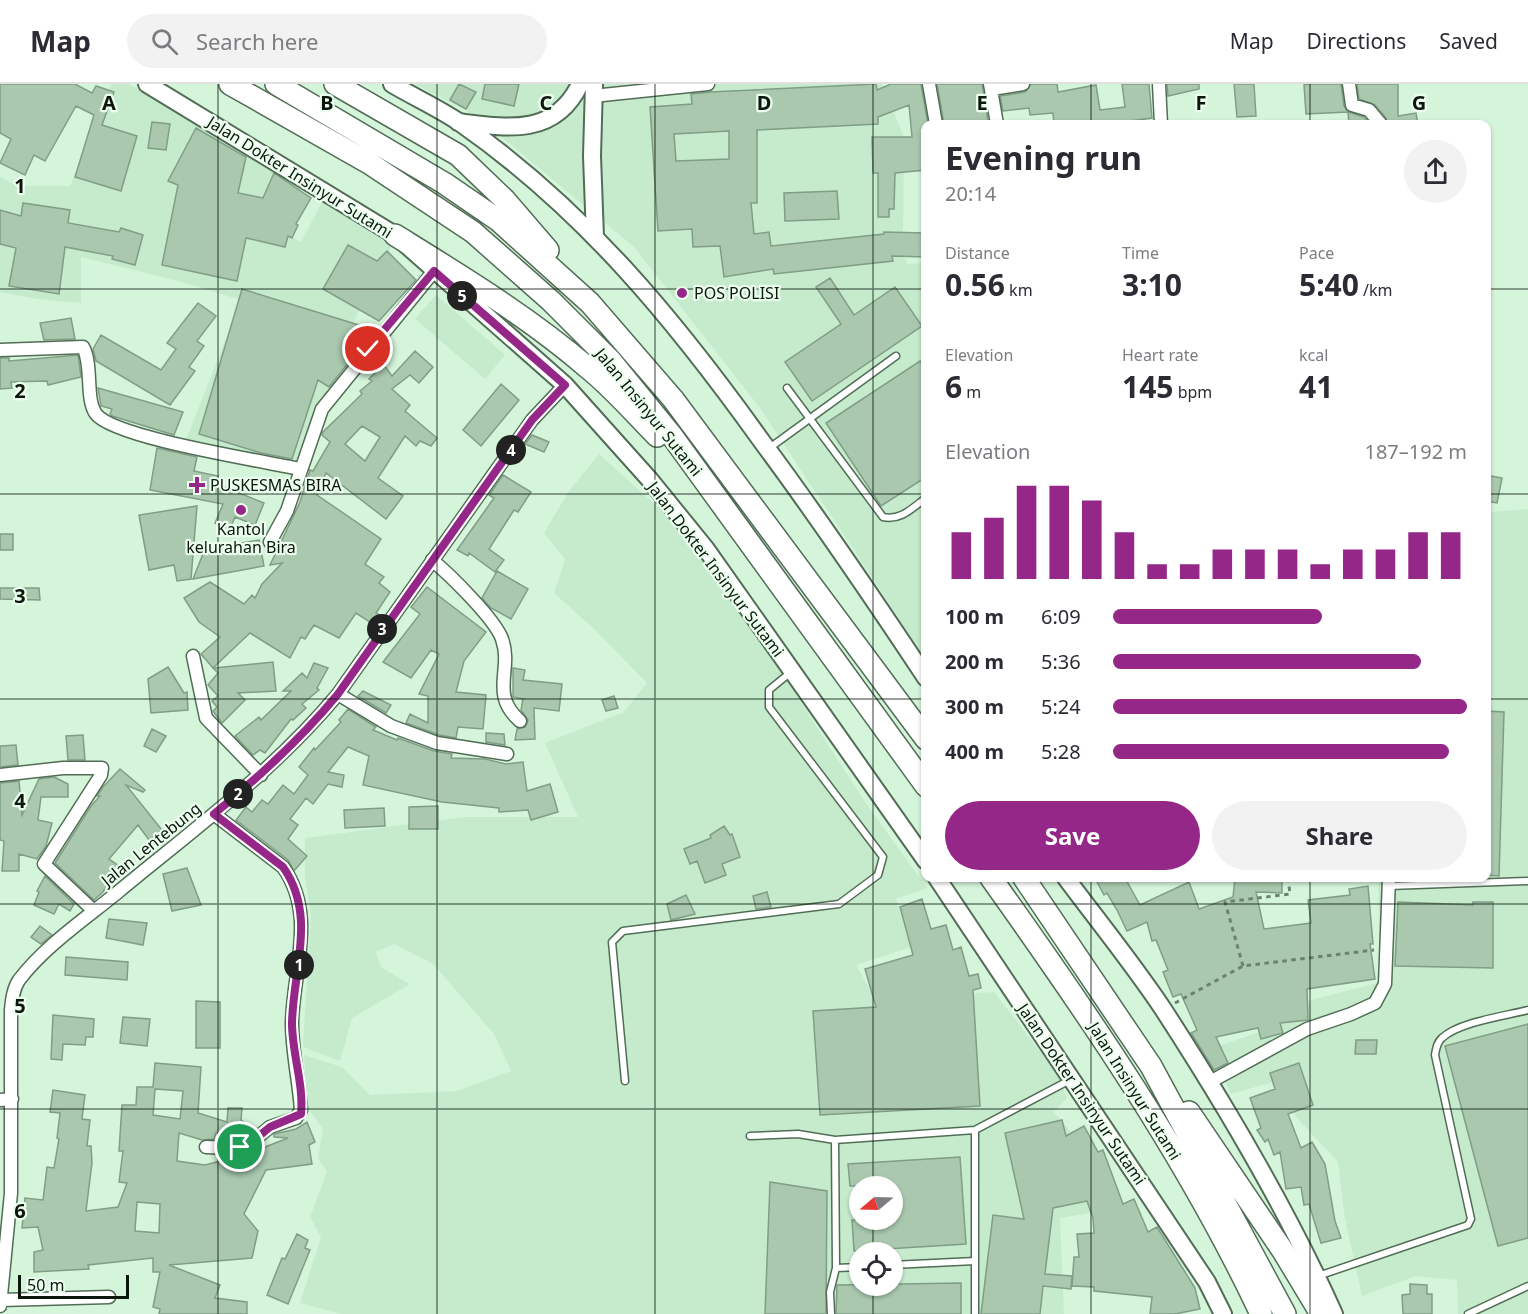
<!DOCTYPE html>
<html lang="en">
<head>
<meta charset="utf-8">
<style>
	:root { --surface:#fff; --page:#f2f2f3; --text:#2b2b33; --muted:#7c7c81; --line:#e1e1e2; --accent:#942788 }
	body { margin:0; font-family:"Noto Sans",sans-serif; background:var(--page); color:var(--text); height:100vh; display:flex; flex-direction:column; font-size:22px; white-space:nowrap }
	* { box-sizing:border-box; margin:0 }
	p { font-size:20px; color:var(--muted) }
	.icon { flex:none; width:33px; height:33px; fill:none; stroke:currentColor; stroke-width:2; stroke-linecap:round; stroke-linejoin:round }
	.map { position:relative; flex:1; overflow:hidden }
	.sheet { position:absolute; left:921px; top:36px; width:570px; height:762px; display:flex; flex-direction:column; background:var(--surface); border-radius:12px; box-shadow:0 2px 4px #0004 }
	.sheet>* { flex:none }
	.needle { width:39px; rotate:251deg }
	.controls { position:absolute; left:849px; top:1092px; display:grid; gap:12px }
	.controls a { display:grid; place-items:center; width:54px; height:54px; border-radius:50%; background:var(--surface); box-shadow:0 2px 4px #0004; font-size:30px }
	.scale { position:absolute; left:18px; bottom:15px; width:111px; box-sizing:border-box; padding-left:6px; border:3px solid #0b160d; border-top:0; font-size:16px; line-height:21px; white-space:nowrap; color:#0b160d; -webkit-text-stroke:4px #ecffef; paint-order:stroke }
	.pin { position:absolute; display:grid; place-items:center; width:51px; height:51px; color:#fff; margin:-26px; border:3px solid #fff; border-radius:50%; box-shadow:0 2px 6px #0007 }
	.km { position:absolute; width:30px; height:30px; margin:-15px; border-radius:50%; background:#222; color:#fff; font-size:16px; line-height:30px; text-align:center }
	.round { display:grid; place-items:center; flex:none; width:63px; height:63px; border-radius:32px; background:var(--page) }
	.head { display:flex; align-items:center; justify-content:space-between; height:102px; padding:0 24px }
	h1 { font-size:33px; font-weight:700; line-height:45px }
	.stats { display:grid; grid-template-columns:repeat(3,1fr); gap:9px; height:102px; padding:6px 24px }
	.stats div { display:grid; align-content:center }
	.stats b { font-size:30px; font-weight:700 }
	.stats small { font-size:16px; font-weight:400 }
	.stats p { font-size:16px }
	.chart { height:168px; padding:12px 24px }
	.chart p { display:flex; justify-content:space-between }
	.chart svg { width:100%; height:108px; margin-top:6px; stroke:var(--accent); stroke-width:6 }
	.primary-button { display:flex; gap:12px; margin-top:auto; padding:12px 24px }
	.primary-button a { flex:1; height:69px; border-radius:36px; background:var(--accent); color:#fff; font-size:24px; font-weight:700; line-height:69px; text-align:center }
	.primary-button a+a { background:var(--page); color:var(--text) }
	ul { padding:0 24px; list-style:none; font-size:20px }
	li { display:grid; grid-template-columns:96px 72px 1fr; align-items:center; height:45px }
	li i { height:15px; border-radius:8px; background:var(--accent) }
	header { display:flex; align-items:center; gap:36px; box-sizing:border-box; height:84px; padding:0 30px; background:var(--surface); border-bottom:2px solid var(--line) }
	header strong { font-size:28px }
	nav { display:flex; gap:33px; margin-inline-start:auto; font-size:21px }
	.search { width:420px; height:54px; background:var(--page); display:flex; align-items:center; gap:15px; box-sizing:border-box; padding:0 21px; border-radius:33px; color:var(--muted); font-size:22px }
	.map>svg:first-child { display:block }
	.built { fill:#c5ebcc; fill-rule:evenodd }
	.building { fill:#a9c8ae; stroke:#809d85; stroke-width:1.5; fill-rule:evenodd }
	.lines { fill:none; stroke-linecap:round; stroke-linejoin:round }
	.lane-casing { stroke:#516d56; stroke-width:9 }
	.street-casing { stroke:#516d56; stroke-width:15 }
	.secondary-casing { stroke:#516d56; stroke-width:20 }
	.highway-casing { stroke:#516d56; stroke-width:24 }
	.path { stroke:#6c8170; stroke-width:3; stroke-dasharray:4.5 4.5; stroke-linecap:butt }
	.lane { stroke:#fff; stroke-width:6 }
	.street { stroke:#fff; stroke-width:12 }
	.secondary { stroke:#fff; stroke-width:16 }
	.highway { stroke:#fff; stroke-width:21 }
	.route-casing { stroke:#fff; stroke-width:12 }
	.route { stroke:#942788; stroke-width:8 }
	.grid { fill:none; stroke:#0b160d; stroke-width:1.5; stroke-opacity:0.55 }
	.poi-dot { fill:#942788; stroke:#ecffef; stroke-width:2 }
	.labels { text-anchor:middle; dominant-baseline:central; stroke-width:4.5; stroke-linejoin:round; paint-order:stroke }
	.street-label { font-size:16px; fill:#0b160d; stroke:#ecffef }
	.poi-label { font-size:16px; fill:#0b160d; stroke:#ecffef; text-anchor:start }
	.grid-label { font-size:20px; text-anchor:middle; font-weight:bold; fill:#0b160d; stroke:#ecffef; stroke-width:4.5; stroke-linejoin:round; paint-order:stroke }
</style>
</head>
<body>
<header>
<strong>Map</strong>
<div class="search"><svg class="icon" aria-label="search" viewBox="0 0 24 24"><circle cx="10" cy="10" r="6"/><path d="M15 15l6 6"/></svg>Search here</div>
<nav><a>Map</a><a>Directions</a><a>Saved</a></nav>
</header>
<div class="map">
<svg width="1528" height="1230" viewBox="0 0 1528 1230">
	<rect width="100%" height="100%" fill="#d5f5db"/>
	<path class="built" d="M112,0H128L168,20L280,87L272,141L301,158L323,116L392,161L353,239L300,385L186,356L241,216L178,197L81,173V219L37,215L0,208V93L17,102H70Z
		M415,0H882L904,53L903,171L907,180L925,179V574L760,324L634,163L476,32Z
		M436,211L505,271L485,295L415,235Z
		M599,370L678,441L753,544L865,718L927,804L896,815L911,863L856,881L876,916L994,908L1057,989L1067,1014L1054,1028L1082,1061L1102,1127L1060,1134L1064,1230H342L300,1219L321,1153L310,1133L327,1088L318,1074L323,1045L307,1023L304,971L342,983L370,1011L457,1007L511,987L494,950L433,880L394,860L375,868L382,884L410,900L352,934L340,977L303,963L311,832L305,792V754L465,733H578L545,659L624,628L647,599L593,544L554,509L565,475L544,449L569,407ZM860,1102H892V1136H860ZM860,1168H892V1202H860Z
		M1528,425V1230H1458L1457,1196L1416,1192L1362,1212L1345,1135L1338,1078L1296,1033L1273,998L1231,1010L1210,965L1282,940L1284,923L1381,898L1378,797L1312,794H1486L1487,428Z"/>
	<path class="building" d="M0,0H75L92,9L96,2L114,8L102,41L137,52L121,107L75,93L94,31L76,22L45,77L34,71L25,91L0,79L11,55L0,49Z
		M459,0L476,8L466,25L450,16Z
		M485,0H519L514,22L482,15Z
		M876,0L877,6L891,0H921L928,40H926V86L895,89L894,125H889V133H878V89H873L872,53H912L909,21L878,33V40L757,46V119H751L754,150L769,148L771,162L884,150V148L926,149V173L892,172L893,177L774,190L773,185L724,193L720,162L693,163L692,145L658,147L650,23L692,20L691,10L710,8ZM729,47V75L676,77L674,50Z
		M937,0H982L988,37L944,40Z
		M1031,0H1057L1058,8L1096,1L1100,26L1125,23L1122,0H1149L1152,34L1123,38V40H1054L1053,29L1030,31L1029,24L1003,27L1000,12L1025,8Z
		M1167,0H1199V5L1168,12Z
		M1234,0H1254L1256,32L1237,33Z
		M1311,0H1341L1344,22L1348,28L1306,30L1304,1Z
		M1357,0H1398V32L1416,29L1418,40H1388L1386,34L1375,21L1359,15Z
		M1348,28L1364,33L1370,40H1349Z
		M152,38L170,40L166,66L148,64Z
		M196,44L246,73L238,109L263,114L274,89L311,114L296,140L298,141L292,154L288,152L285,163L246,154L237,197L162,181L178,101L168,97Z
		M837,107L839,135L785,137L784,109Z
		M23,119L70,126L68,139L119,148L121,144L143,151L135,181L112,175L113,172L65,163L59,210L9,202L16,164L0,160V126L21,132Z
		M348,161L377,177L387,167L416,196L379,237L323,205Z
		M830,194L854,231L895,203L922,242L812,317L785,278L841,240L816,203Z
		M242,205L375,246L329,303L318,296L292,375L261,369L199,350Z
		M198,219L216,232L197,257L204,262L189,283L195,287L170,321L96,277L93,265L101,251L161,286L176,265L167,259Z
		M71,234L75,255L44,256L40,239Z
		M415,267L433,283L419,299L410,291L392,305L410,321L405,327L437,354L431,362L420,357L416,362L405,352L378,394L403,412L386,435L326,389L317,411L381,455L365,480L384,493L379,499L390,508L376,529L383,533L376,542L356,529L339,554L314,541L305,555L301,553L290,574L250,549L213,584L201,570L220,553L199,538L184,514L210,498L244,520L252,511L255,514L262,500L282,479L270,481L300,418L310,386L313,387L330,358L322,351L323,348L362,310L360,307L372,297L369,295L379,285L384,281L392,292ZM362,342L380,353L365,377L345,360Z
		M78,271L81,293L48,301L47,297L11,298L12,304L0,305V274H9V277Z
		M920,277L926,285V393L881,422L826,339Z
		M501,300L519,316L481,362L463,346Z
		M98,304L183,328L174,351L112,332L110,330L112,325L101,322Z
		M532,351L549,358L544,368L525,360Z
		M157,364L197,373L194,387L218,392L217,400L264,419L255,441L235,433L230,445L215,439L223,420L150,406Z
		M503,391L531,408L518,428L514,426L489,465L504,476L495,488L469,469L468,472L457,466L494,414L489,411Z
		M1486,391L1502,394L1497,419L1486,417Z
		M197,422L191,495L177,497L174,481L149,486L139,431Z
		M0,450H13V466H0Z
		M259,456L264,482L193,495L205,465Z
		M497,487L528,505L511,535L491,524L482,514Z
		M427,503L486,548L464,577L456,608L486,611L483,645L458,643L456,654L439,651L406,639L410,630L428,639V612L419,610L439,570L431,566L411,594L383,578L420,530L411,523Z
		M0,504H39L40,516L0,515Z
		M273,578L276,607L238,609L245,616L222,639L213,627L217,623L212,617L218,612L208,601L218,589L213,584Z
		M314,579L328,584L317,604L319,606L302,620L306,624L293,636L291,635L265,669L260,666L253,671L235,652L259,633L261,636L291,607H283L302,589L307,594Z
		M168,583L184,609L187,608L188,626L151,629L148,595Z
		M513,584L525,586L523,596L562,600L559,627L534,624L535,655L515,656L517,645L525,643L528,636L521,626L523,615L513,613Z
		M363,607L391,621L386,629L358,612Z
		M614,612L618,624L606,627L602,616Z
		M348,625L376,643L373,646L397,656L398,654L434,667L452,670L451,674L485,675L506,680L523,678L527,707L550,700L558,728L531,736L528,726L499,728V724L442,718L363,701L369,672L348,663L328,688L344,691L342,703L328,700L313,720L306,714L290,735L298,741L288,755L307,772L294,787L288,776L236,736L246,723L252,728L262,716L268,720L283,701L294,710L308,691L299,683L314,664L315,666L341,638L339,636Z
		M1486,627L1504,628L1499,792L1486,791Z
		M152,645L166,652L156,668L144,662Z
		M486,649L504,650L505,661L486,658Z
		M83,651L85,676H68L66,652Z
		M16,661L18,681L0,683V662Z
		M120,685L145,706L143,708L126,701L162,746L149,756L138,741L109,775L119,782L103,808L94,816L55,779L91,722L100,712H97L103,703Z
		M54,693L68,700V713H41L38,736L52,739L46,762L37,775L19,770V787H2L4,757L0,756V699L19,697L22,731L39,695Z
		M438,722V745H409V723Z
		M384,724L385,742L345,744L344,726Z
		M724,742L730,751L732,750L740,773L722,780L726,791L705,799L697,777L690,780L684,765L711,754L710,751Z
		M187,784L201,821L172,827L163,790Z
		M45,792L74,820L70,827L59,820L54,830L34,821L39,808L37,807Z
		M1095,794H1125L1140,821L1189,798L1199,825L1233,813L1235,794H1282V809L1256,808L1264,845L1311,839L1308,816L1350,811L1349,805L1368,802L1373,860H1370L1375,895L1307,905L1308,936L1280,939L1283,949L1261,955L1258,944L1216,953L1228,979L1214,986L1191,949L1197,946L1181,910L1173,913L1163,888L1168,886L1156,856L1152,857L1147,838L1127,847L1117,826L1107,809L1104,811Z
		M767,808L771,823L756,825L753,812Z
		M686,811L695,830L671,836L667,820Z
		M922,815L931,845L946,841L953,866L961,863L969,892L978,890L981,904L973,906L980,1022L820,1031L813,927L876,923L865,885L913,871L900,823Z
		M1398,818L1473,821V818H1493V884L1395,882Z
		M109,835L147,839L143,861L106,854Z
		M40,842L52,851L41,860L31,853Z
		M66,873L128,878L127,896L65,891Z
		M196,917L220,918V964H196Z
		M53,931L94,935L93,953H86L85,961L63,960L62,976L51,975Z
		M123,933L150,935L147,962L120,959Z
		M1528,940V1154L1498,1162L1445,962Z
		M1356,956H1377L1376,970H1355Z
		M155,979L201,983L198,1029L227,1038L228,1024H242L241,1036L254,1045L247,1051L216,1049L214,1055L202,1056L179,1049L177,1077L205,1081L250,1069L288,1054L274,1053V1050L296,1045L307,1038L315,1058L309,1061L312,1080L266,1086L244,1130L258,1147L252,1174L169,1181L220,1201L215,1214L247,1218V1230H159L160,1225L153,1223L160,1188H153V1174L88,1181L89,1185L34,1188V1168L43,1166L38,1143L22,1144L25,1114L43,1116L47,1083L54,1084L59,1055L57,1054L60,1029L50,1028L53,1006L85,1011L82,1035L90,1036L87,1062H91L92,1079L86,1127L118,1123L127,1099L119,1098L123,1067H119L122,1021H136L137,1003H153ZM155,1005L183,1007L180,1035L153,1031ZM137,1118L160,1120L159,1149L135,1147Z
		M1299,979L1313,1021L1288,1030L1301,1064L1312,1058L1325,1080L1335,1137L1341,1154L1321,1159L1309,1120L1304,1121L1301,1103L1286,1105L1280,1068L1274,1071L1268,1055L1265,1058L1257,1046L1261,1044L1250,1014L1275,1005L1270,989Z
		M1062,1036L1066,1052L1084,1042L1098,1068L1103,1066L1123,1120L1134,1115L1148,1148L1157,1143L1195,1204L1200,1225L1175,1230H1150L1152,1213L1094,1207V1203L1072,1202L1074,1173H1079L1077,1150L1094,1149L1093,1134L1087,1117L1053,1124L1045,1190L1072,1192L1071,1205L1043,1202L1040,1230H981L993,1131L1024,1135L1005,1049Z
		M960,1073L966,1160L854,1167L852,1136H892V1102H850L848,1080Z
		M770,1098L827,1107L826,1230H765Z
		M297,1150L308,1156L305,1164L310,1166L288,1220L267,1211L282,1174L285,1175Z
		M961,1199V1230H836L837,1201Z
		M1410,1200L1427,1201V1210H1432V1230H1403L1402,1211L1410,1210Z"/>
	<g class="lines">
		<defs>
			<path id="lane" d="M787,304L883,433C901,437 912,424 926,414
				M768,365L896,272
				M1389,802L1528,797
				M625,997L612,858L623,847L839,820L878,791L883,773L769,623V606L791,588
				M750,1052L798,1050L835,1056L836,1184L830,1208L831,1230
				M835,1056L975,1046
				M892,1181L975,1177
				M836,1184L860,1183
				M1318,1192L1468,1141L1471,1135L1435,971C1436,965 1437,958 1442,954C1459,938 1505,932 1528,926
				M975,1230V1046L1070,996
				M1468,1230L1528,1202"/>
			<path id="street" d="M929,0L936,40
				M990,0L997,40
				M1159,0L1161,40
				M1349,0L1352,21L1369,26L1380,39
				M992,5L1023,0
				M593,12L708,0
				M0,266L83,263C93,281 85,315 96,330C114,354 264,377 300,385
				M270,458L287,427L322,325L434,187
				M432,476C449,490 495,535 502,555C513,586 489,610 520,637
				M193,572L206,634L261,691
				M338,610L391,642L437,659L507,670
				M0,691L63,684H102L101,691L44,780L94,827
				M1208,999L1307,945L1351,930L1375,919L1385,900L1389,794
				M0,1016L12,1015
				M206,1063L234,1064L248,1061L270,1043L296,1034L301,1026C299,997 292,968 292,939C293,886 317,831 283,783L214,730
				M1,1216L109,1213
				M0,1222L11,1109V926C12,916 13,905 19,896C45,862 85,835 118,808C194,745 274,687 338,610L532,336L565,301"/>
			<path id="secondary" d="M147,0L395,151L565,301L650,396L706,465L926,777
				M392,0C414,13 438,24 459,38C584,125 675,236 763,359C820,436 873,514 926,594
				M594,0L592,72L595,153
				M458,38C506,44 555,53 580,0
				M937,794L1207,1198L1223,1230
				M1066,794C1098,837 1133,880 1163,925C1226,1022 1287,1125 1334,1230"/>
			<path id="highway" d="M230,0L369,79L473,148L551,217L610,276L672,352L926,702
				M276,0L444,99L498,136L590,219L673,315L926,655
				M335,0L458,71L505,116L548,166
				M395,151C461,192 529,233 588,284C613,304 634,329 657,352
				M991,794C1090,933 1188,1075 1261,1230
				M1024,794L1151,982L1285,1230
				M1189,1028L1283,1167L1321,1230"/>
		</defs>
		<use href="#lane" class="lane-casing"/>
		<use href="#street" class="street-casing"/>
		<use href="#secondary" class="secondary-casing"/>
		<use href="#highway" class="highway-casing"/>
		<path class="path" d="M1243,882L1225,818L1290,810L1288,794
			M1175,919L1243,882L1374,866"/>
		<use href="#lane" class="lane"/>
		<use href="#street" class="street"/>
		<use href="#secondary" class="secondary"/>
		<use href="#highway" class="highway"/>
	</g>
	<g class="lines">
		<defs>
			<path id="route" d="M240,1063L248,1061L270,1043L301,1030C304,1001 292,969 292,939C293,886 317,831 283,783L214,730C259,693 301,655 338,610L532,336L565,301L434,187L368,265"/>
		</defs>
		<use href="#route" class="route-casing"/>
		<use href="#route" class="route"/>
	</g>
	<path class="grid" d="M218,0V1230M437,0V1230M655,0V1230M873,0V1102M1091,0V40M1310,0V40M0,205H926M1486,205H1528M0,410H926M1486,410H1528M0,615H926M1486,615H1528M1091,794V1230M1310,794V1230M0,820H1528M0,1025H1528M873,1136V1168M873,1202V1230"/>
	<g class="poi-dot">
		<circle cx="682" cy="209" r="6"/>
		<path d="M194 392h6v6h6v6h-6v6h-6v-6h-6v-6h6z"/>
		<circle cx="241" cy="426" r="6"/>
	</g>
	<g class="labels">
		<g class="street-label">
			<text transform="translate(300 93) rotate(32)">Jalan Dokter Insinyur Sutami</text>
			<text transform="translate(649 328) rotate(51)">Jalan Insinyur Sutami</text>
			<text transform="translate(716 485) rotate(53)">Jalan Dokter Insinyur Sutami</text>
			<text transform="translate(151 760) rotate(-39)">Jalan Lentebung</text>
			<text transform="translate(1135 1007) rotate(58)">Jalan Insinyur Sutami</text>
			<text transform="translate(1082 1010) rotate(56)">Jalan Dokter Insinyur Sutami</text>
		</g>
		<g class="poi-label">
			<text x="694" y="209">POS POLISI</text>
			<text x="210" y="401">PUSKESMAS BIRA</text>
			<text x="241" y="445" text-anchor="middle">Kantol<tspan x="241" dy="18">kelurahan Bira</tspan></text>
		</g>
	</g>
	<g class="grid-label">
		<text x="109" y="26">A</text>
		<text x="327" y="26">B</text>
		<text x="546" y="26">C</text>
		<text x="764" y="26">D</text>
		<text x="982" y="26">E</text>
		<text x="1201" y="26">F</text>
		<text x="1419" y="26">G</text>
		<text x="20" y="109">1</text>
		<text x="20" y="314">2</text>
		<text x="20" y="519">3</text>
		<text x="20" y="724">4</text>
		<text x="20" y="929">5</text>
		<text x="20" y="1134">6</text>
	</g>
</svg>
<div class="controls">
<a><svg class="needle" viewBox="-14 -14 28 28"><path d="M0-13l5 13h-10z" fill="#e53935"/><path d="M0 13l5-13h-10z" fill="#7c7c81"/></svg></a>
<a><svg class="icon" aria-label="locate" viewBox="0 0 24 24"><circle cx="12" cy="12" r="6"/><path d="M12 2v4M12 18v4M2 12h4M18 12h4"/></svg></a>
</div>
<div class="scale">50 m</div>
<div class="pin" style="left:240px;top:1063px;background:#1e9e55"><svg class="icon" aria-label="arrive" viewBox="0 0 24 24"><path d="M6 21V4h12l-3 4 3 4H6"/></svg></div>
<div class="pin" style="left:368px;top:265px;background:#d93025"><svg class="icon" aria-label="check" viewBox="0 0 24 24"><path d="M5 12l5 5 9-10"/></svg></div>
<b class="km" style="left:299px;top:881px">1</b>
<b class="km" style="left:238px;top:710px">2</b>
<b class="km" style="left:382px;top:545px">3</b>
<b class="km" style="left:511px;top:366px">4</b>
<b class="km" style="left:462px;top:212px">5</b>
<section class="sheet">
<div class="head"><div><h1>Evening run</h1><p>20:14</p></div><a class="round"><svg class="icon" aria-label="share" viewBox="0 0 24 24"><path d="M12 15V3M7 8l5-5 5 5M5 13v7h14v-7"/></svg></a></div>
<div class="stats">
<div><p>Distance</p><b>0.56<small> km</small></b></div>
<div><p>Time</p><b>3:10</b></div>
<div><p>Pace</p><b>5:40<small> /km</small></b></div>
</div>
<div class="stats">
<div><p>Elevation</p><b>6<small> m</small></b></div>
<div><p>Heart rate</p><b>145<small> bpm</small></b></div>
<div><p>kcal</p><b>41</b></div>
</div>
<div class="chart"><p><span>Elevation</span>187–192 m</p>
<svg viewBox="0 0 160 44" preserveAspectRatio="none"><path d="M5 44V25M15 44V19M25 44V6M35 44V6M45 44V12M55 44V25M65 44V38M75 44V38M85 44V32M95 44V32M105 44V32M115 44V38M125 44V32M135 44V32M145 44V25M155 44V25"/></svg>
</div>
<ul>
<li><b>100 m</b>6:09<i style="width:59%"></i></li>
<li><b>200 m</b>5:36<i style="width:87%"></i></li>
<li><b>300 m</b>5:24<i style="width:100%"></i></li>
<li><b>400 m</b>5:28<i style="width:95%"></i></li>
</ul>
<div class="primary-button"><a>Save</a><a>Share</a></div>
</section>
</div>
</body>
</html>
